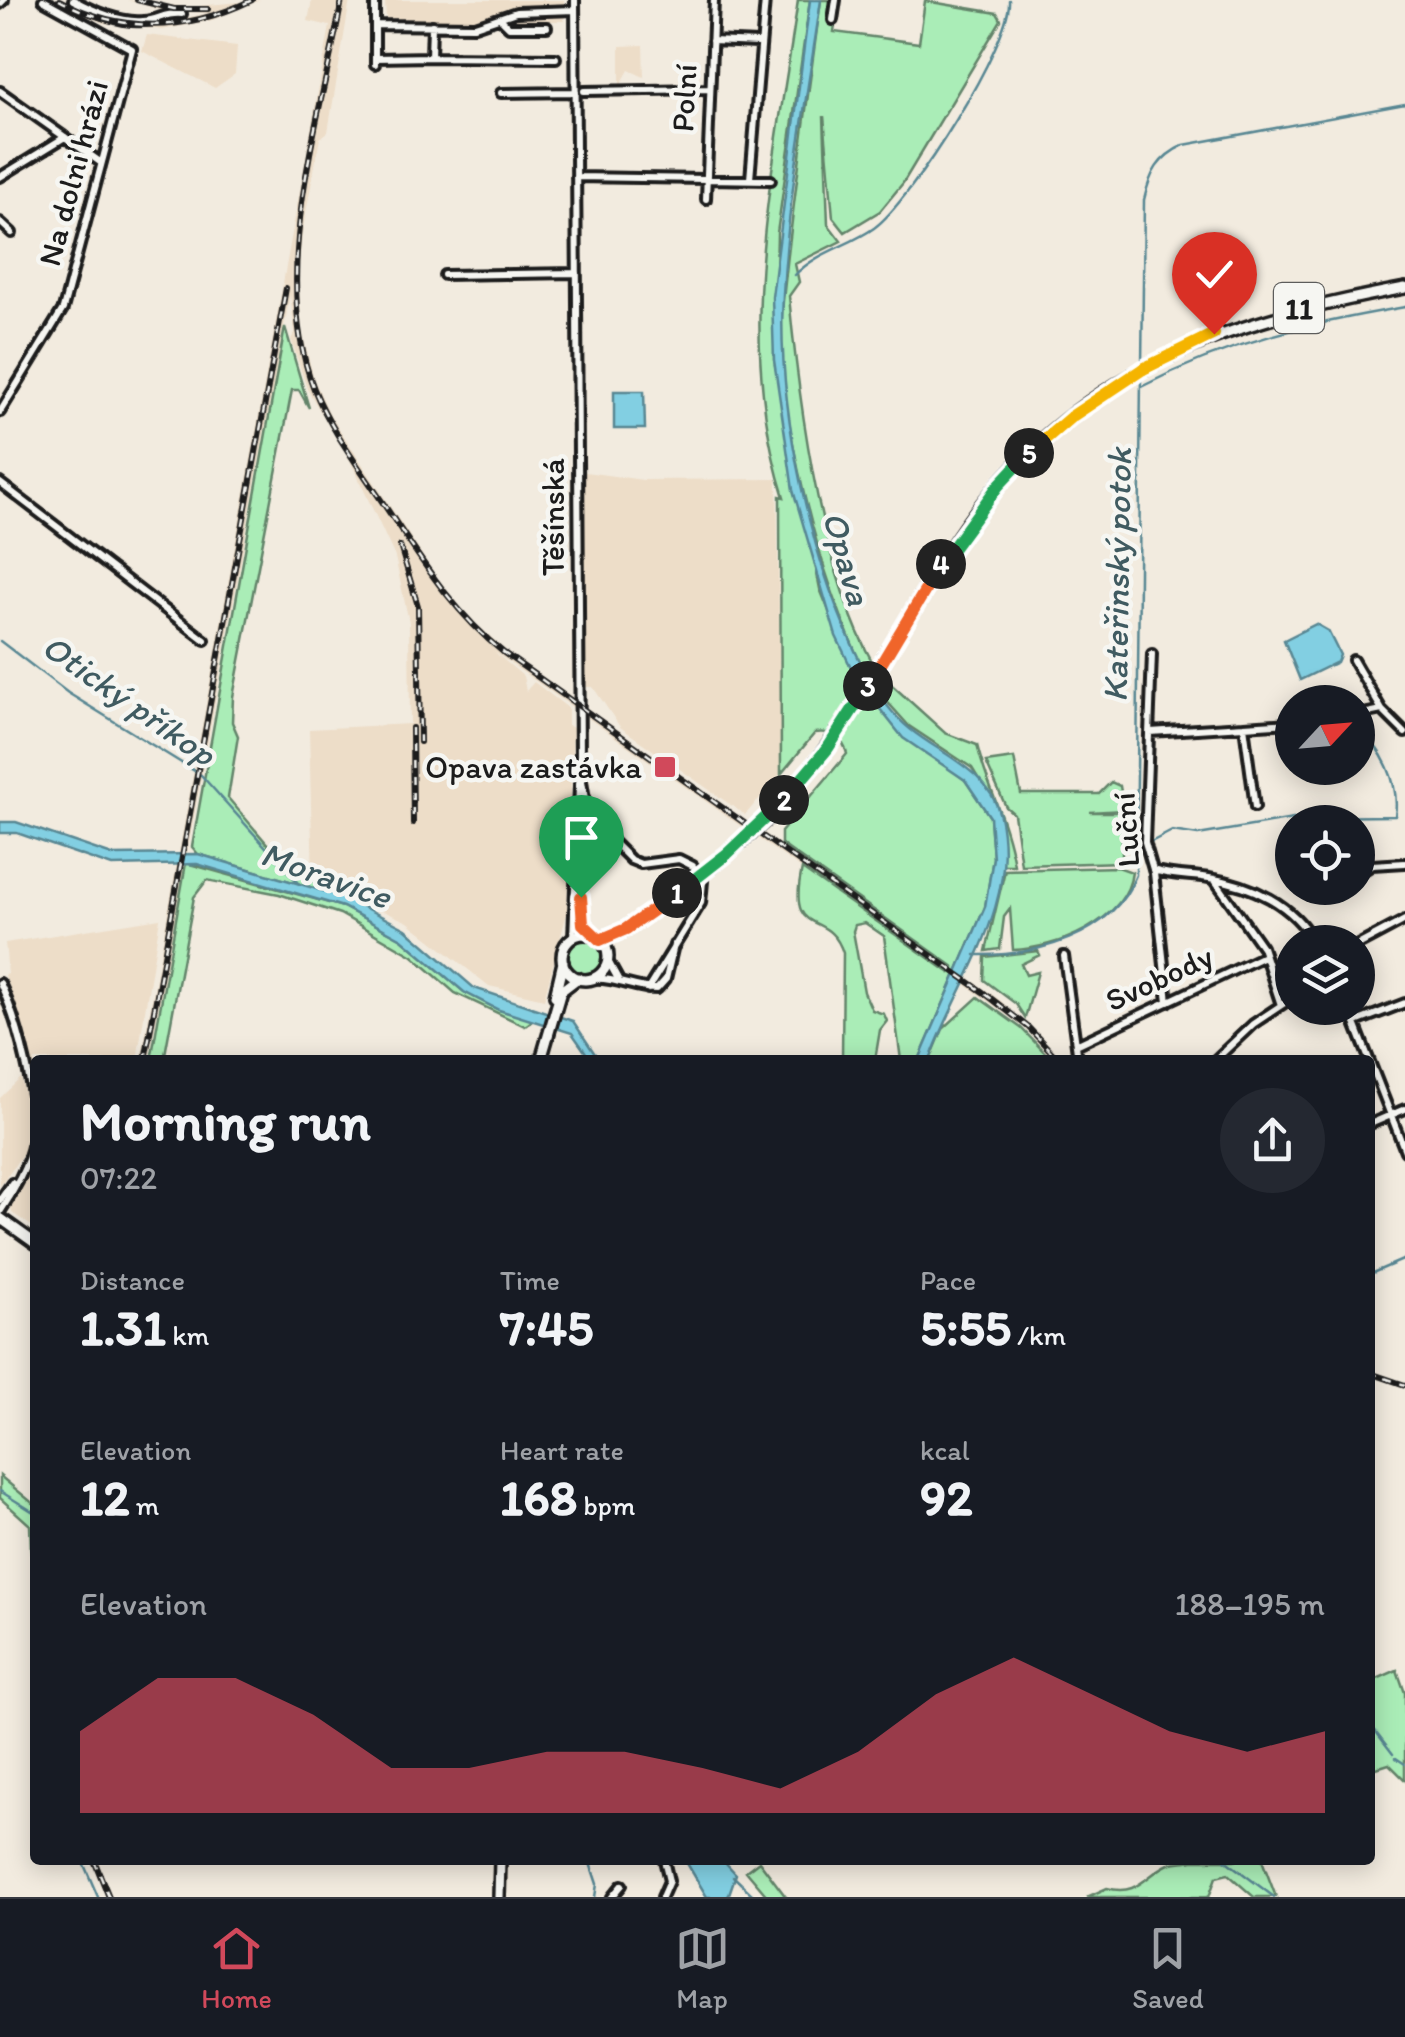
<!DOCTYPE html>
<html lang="en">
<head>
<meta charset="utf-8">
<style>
	:root { --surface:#171b24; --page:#242831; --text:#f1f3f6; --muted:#9ea1a6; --line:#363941; --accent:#d1495b }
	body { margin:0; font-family:Itim,sans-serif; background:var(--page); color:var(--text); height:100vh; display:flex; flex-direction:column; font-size:38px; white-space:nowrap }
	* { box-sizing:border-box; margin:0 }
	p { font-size:32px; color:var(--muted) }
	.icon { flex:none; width:55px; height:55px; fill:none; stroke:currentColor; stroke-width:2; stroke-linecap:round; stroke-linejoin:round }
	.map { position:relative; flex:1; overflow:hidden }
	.details { position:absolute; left:30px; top:1055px; width:1345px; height:810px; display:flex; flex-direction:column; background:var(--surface); border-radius:10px; box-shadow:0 5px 25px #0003 }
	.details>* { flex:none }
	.needle { width:65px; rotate:64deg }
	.controls { position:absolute; left:1275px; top:685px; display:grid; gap:20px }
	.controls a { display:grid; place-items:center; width:100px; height:100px; border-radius:50%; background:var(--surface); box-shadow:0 5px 25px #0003; font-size:50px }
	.pin { position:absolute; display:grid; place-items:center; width:85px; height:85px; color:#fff; margin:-102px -42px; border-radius:50% 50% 50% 0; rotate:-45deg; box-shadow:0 0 10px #0007 }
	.pin .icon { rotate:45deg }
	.km { position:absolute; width:50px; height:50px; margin:-25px; border-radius:50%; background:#222; color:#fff; font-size:28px; line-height:50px; text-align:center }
	.round { display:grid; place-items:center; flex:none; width:105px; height:105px; border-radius:52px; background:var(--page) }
	.headline { display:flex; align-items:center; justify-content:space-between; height:170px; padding:0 50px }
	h1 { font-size:55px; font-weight:700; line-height:75px }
	.stats { display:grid; grid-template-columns:repeat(3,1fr); gap:15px; height:170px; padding:10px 50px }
	.stats div { display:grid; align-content:center }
	.stats b { font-size:50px; font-weight:700 }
	.stats small { font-size:28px; font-weight:400 }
	.stats p { font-size:28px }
	.chart { height:280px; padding:20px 50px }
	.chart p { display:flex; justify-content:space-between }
	.chart svg { width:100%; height:180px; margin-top:10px; fill:var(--accent); opacity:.7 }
	.tabs { display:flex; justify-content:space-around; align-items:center; height:140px; border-top:2px solid var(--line); background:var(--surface); font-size:28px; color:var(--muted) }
	.tabs a { display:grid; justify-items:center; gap:5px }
	.tabs .selected { color:var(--accent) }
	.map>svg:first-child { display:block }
	.built { fill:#edddc8 }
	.green { fill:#aaedb7; stroke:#63846a; stroke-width:2.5 }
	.water { fill:#82cfe2; stroke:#598793; stroke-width:2.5 }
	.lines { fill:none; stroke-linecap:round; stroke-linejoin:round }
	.stream { stroke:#598793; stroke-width:2.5 }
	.minor-casing { stroke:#1c1c1c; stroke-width:14 }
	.major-casing { stroke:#1c1c1c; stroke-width:16 }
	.minor { stroke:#f6f6f2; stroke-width:6 }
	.major { stroke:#f6f6f2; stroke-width:9 }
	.rail-casing { stroke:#1c1c1c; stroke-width:6 }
	.rail { stroke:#f6f6f2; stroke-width:2.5; stroke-dasharray:8; stroke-linecap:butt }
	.major-bridge-casing { stroke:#1c1c1c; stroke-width:16; stroke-linecap:butt }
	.major-bridge { stroke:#f6f6f2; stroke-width:9 }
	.split-1-casing { stroke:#fff; stroke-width:20 }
	.split-2-casing { stroke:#fff; stroke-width:20 }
	.split-3-casing { stroke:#fff; stroke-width:20 }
	.split-4-casing { stroke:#fff; stroke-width:20 }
	.split-5-casing { stroke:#fff; stroke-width:20 }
	.split-6-casing { stroke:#fff; stroke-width:20 }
	.split-7-casing { stroke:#fff; stroke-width:20 }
	.split-1 { stroke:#f0652b; stroke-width:12 }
	.split-2 { stroke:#22a559; stroke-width:12 }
	.split-3 { stroke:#22a559; stroke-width:12 }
	.split-4 { stroke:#f0652b; stroke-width:12 }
	.split-5 { stroke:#22a559; stroke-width:12 }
	.split-6 { stroke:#f5b400; stroke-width:12 }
	.split-7 { stroke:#f5b400; stroke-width:12 }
	.poi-dot { fill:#d1495b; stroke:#f6f6f2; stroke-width:4 }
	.labels { text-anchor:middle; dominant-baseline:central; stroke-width:9; stroke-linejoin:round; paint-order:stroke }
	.shield { fill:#f6f6f2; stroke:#5d5d5c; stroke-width:2.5 }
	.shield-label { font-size:30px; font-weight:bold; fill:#1c1c1c }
	.street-label { font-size:32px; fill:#1c1c1c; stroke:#f6f6f2 }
	.poi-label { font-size:32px; fill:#1c1c1c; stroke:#f6f6f2; text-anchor:end }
	.water-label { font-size:35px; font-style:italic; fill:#405b61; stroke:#f6f6f2 }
</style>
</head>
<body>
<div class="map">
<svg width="1405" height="1897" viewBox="0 0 1405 1897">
	<rect width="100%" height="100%" fill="#f2ebdf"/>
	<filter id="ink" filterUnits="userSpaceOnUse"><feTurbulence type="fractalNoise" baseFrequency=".01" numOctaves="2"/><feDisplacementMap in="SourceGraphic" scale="20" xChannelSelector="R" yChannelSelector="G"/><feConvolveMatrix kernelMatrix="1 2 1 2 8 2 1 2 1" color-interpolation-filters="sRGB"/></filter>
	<g filter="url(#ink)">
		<path class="built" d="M52,0L161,23L210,13L164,11L127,0L188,7L260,0L212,20L162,30L103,23Z
			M312,0H350L328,132L320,138L302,234L298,275L302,332L314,380L330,415L437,578L461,610L506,651L1001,1001L1063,1060H1054L1026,1029L980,995L493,651L523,676L526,691L534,682L568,708V725L573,728L567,913L544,999L489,986L408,922L313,880L309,729L410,724L409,622L395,557L349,458L307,389L291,339L295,333L290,295L149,1060H141L330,26L308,21Z
			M385,0H564V21L386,19Z
			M147,35L237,46L235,74L215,88L142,51Z
			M643,45L644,77L629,70L620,86V46Z
			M585,472L643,480L777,479L781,774L745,815L620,727L593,687H585Z
			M160,918L137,1060H35V1097L5,975L8,974L5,943Z
			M21,1078L30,1117L26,1149L0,1186V1098Z
			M35,1159V1228L12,1213L11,1206Z"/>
		<path class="green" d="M798,0H810L777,233L774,360L820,589L857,680L936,758L965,780L990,817L993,858L985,907L919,1060H901L884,936L865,923L855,925L853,931L864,992L872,1010L884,1014L887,1021L880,1030L875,1060H842L843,953C829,907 786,942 802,869L950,973L954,967L781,844V832L847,754C844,739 830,730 815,733L781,774L780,496L784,497C732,334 775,165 798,0Z
			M821,0H838L834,32L919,43L925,1L997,13L1001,20L903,183L880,211L845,232L833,217L824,116L828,224L841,241L795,264L799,282L789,296C799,404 821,571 874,665L867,677C821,584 772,404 783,301C793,203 807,100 821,0Z
			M285,327L309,408L299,390H292L233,697L232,722L238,736L228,798L287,867L344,897L198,854L192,847Z
			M882,676L945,733L977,745C987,786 1007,821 1014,865H1003L999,813L972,768L909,726L875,688Z
			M1014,758L1021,794H1099L1111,782L1120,786L1124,810L1090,812H1117L1122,816V862L1021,865L1014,814L1006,807L986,762Z
			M186,863L343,907L402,939L464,992L499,1010L535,1019L525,1026L455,993L413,956L340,914L279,894L207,880L194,897L164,1060H151Z
			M1118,867L1132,872C1127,921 1055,949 1013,950L1010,909L1004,917L1000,949L986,951L1005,870Z
			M568 957a17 17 0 1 1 34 0a17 17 0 1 1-34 0Z
			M1038,951L1040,955L1021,964L1026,975L1038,972L1025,1018L1016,1004L984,980L985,957Z
			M978,997L1021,1028L1052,1060H930L943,1029Z
			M0,1476L35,1505V1549L31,1552L30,1525L0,1498Z
			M1397,1670L1405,1693V1780L1389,1764L1370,1770V1682Z
			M1193,1860H1262L1276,1897H1254L1228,1874L1216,1877L1209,1897H1087L1107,1888C1138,1897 1146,1874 1169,1864C1175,1861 1185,1862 1193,1860Z
			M759,1861L786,1897H768L746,1871Z"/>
		<path class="water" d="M810,0H821C807,97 788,196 783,294C777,410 811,566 864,669C875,690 891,714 910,729C942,755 990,771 1000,816C1020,905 958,981 930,1060H919L985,907L993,858L990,817L965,780L903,738L857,680L836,636L793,490L774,360L772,297Z
			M614,391H644L645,429H614Z
			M1316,624L1328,631L1340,655L1337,662L1300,680L1284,640Z
			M0,822H16L112,855L198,854L344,897L406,929L474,988L573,1021L599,1060H591L572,1033L499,1010L464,992L402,939L343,907L197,864L112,866L17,833H0Z
			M685,1860H723L736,1874L728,1897H707Z"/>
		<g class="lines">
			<path class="stream" d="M795,275C817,252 849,246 874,228C910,203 1012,41 1009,0
				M1142,366L1144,200C1150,173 1158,157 1184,145L1405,104
				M1141,387C1230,341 1308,324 1405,307
				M0,641L68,693L201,775L299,884
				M1149,843L1172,831L1198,835L1305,817L1395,816C1400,782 1382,748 1358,728
				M975,955C1035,956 1112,937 1136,875L1141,374
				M1370,1274L1405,1259
				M0,1491L35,1513
				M1370,1724L1393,1754
				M1396,1758L1405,1764
				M82,1860L98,1897
				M589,1860L597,1884L595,1897
				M1225,1860L1274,1897
				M733,1876L755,1897"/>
			<defs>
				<path id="minor" d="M73,0C93,11 119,23 143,21C158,21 165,12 182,14
					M0,4L4,0
					M500,18L509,27H547
					M833,20L836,0
					M375,25L475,26L516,12L575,10
					M432,25L431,57L556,58
					M712,41L758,43
					M375,58L431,57
					M375,64V0
					M0,91L100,162
					M584,91L709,89
					M501,93L576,92
					M0,177L65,137
					M576,177L771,180
					M750,179L765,0
					M706,199L714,0
					M0,222L12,233
					M444,275L577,273
					M0,412L63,309L132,49L43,0
					M0,483L205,640
					M1152,654L1145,842L1154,873L1168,1002
					M1353,660L1382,710L1405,733
					M1358,715L1382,710
					M1244,726L1255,807
					M1150,732L1292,723
					M581,775L588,817L631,860L641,864L679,859L693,866L703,881L701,903L648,989
					M583,811L580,916L593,936
					M1358,856L1372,865L1358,874
					M1372,865L1405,863
					M1153,870C1171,876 1190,875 1209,878C1252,885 1293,904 1314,942
					M1214,879L1262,947L1281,1005
					M573,938L580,760L575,0
					M1358,945L1405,920
					M1064,956L1078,1060
					M608,961L618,979
					M592,979C616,977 634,989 657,989L666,979L674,945
					M0,983C17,1019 40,1103 33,1142C29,1164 13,1193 0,1212
					M1349,1008L1405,1151
					M1356,1022L1405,1003
					M1076,1045L1264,956
					M1215,1060L1253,1024L1292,998
					M1370,1124L1405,1109
					M0,1200L12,1183
					M612,1897L622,1885
					M662,1897L669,1881L664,1860"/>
				<path id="major" d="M765,821C842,742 890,645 948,552C1059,377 1212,324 1405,288
					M711,867L748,836
					M562 957a23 23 0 1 1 46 0a23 23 0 1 1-46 0Z
					M600,940L626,929L691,883
					M555,996L563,962
					M541,1060L561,991L578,978
					M0,1218L35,1243
					M499,1897L500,1860"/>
			</defs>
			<use href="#minor" class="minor-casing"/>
			<use href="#major" class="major-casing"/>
			<use href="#minor" class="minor"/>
			<use href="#major" class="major"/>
			<defs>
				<path id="rail" d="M59,0C123,35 188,31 252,0
					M137,0L174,9H208
					M342,0C320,119 269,274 314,389C331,431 360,468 385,506C421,560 453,612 504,653L983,992L1028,1027L1059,1060
					M400,546L418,606L420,742
					M412,728L413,823
					M145,1060L286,288
					M1370,1373L1405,1385
					M94,1860L109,1897"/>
			</defs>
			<use href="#rail" class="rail-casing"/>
			<use href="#rail" class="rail"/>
			<defs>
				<path id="major-bridge" d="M748,836L765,821
					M691,883L711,867"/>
			</defs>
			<use href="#major-bridge" class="major-bridge-casing"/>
			<use href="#major-bridge" class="major-bridge"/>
		</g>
	</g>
	<g class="lines" filter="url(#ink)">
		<defs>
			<path id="split-1" d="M581,897L583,924L600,940L626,929L677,893"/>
			<path id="split-2" d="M677,893L727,854L784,800"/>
			<path id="split-3" d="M784,800L828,748L868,686"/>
			<path id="split-4" d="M868,686L941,564"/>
			<path id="split-5" d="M941,564L998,486L1029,453"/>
			<path id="split-6" d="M1029,453L1071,417L1143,369"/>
			<path id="split-7" d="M1143,369L1214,334"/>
		</defs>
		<use href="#split-1" class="split-1-casing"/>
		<use href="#split-2" class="split-2-casing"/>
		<use href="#split-3" class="split-3-casing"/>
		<use href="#split-4" class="split-4-casing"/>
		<use href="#split-5" class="split-5-casing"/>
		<use href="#split-6" class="split-6-casing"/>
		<use href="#split-7" class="split-7-casing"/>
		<use href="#split-1" class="split-1"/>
		<use href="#split-2" class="split-2"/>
		<use href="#split-3" class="split-3"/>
		<use href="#split-4" class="split-4"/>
		<use href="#split-5" class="split-5"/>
		<use href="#split-6" class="split-6"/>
		<use href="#split-7" class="split-7"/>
	</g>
	<rect class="poi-dot" x="653" y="755" width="24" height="24" rx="5"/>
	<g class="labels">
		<rect class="shield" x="1274" y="283" width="50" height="50" rx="8"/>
		<g class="shield-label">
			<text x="1299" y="308">11</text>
		</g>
		<g class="street-label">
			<text transform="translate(684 98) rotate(-87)">Polní</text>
			<text transform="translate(73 173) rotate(-75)">Na dolni hrázi</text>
			<text transform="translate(553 517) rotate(-90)">Těšínská</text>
			<text transform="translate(1126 830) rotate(-94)">Luční</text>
			<text transform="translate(1159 978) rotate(-25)">Svobody</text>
		</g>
		<g class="poi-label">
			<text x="642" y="767">Opava zastávka</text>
		</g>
		<g class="water-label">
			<text transform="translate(847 558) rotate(74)">Opava</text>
			<text transform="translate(1117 575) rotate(-89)">Kateřinský potok</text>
			<text transform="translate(129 700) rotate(35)">Otický příkop</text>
			<text transform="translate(326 875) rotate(20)">Moravice</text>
		</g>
	</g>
</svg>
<div class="controls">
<a><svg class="needle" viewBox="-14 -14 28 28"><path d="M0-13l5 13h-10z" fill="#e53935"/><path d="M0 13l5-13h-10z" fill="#9ea1a6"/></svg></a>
<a><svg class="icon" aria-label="locate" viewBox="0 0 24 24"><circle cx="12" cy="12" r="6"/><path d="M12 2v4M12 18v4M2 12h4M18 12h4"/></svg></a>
<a><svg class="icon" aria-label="layers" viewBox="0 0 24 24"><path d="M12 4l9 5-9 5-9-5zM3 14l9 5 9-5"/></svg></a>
</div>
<div class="pin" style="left:581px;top:897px;background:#1e9e55"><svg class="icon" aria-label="arrive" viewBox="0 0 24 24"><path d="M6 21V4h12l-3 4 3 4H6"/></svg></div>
<div class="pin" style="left:1214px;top:334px;background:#d93025"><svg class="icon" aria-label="check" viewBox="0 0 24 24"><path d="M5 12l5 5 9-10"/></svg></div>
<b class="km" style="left:677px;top:893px">1</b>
<b class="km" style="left:784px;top:800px">2</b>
<b class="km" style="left:868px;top:686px">3</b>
<b class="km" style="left:941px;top:564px">4</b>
<b class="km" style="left:1029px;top:453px">5</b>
<section class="details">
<div class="headline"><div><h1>Morning run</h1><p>07:22</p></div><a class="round"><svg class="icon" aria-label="share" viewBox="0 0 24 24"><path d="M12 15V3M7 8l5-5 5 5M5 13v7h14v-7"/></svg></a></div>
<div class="stats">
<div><p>Distance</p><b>1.31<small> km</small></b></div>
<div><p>Time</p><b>7:45</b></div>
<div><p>Pace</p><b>5:55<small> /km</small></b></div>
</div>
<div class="stats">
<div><p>Elevation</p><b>12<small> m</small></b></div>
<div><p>Heart rate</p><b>168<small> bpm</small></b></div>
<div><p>kcal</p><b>92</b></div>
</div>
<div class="chart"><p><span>Elevation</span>188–195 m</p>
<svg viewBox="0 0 160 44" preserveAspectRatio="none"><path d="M0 44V24L10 11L20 11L30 20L40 33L50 33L60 29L70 29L80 33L90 38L100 29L110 15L120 6L130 15L140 24L150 29L160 24V44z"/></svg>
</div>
</section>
</div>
<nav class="tabs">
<a class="selected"><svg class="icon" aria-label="home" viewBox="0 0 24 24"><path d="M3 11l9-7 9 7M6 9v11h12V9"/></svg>Home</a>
<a><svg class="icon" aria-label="map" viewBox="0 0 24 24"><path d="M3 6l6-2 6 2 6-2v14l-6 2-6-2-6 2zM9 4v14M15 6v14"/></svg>Map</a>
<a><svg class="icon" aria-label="saved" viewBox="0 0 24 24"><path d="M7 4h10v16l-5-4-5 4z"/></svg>Saved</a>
</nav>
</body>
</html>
